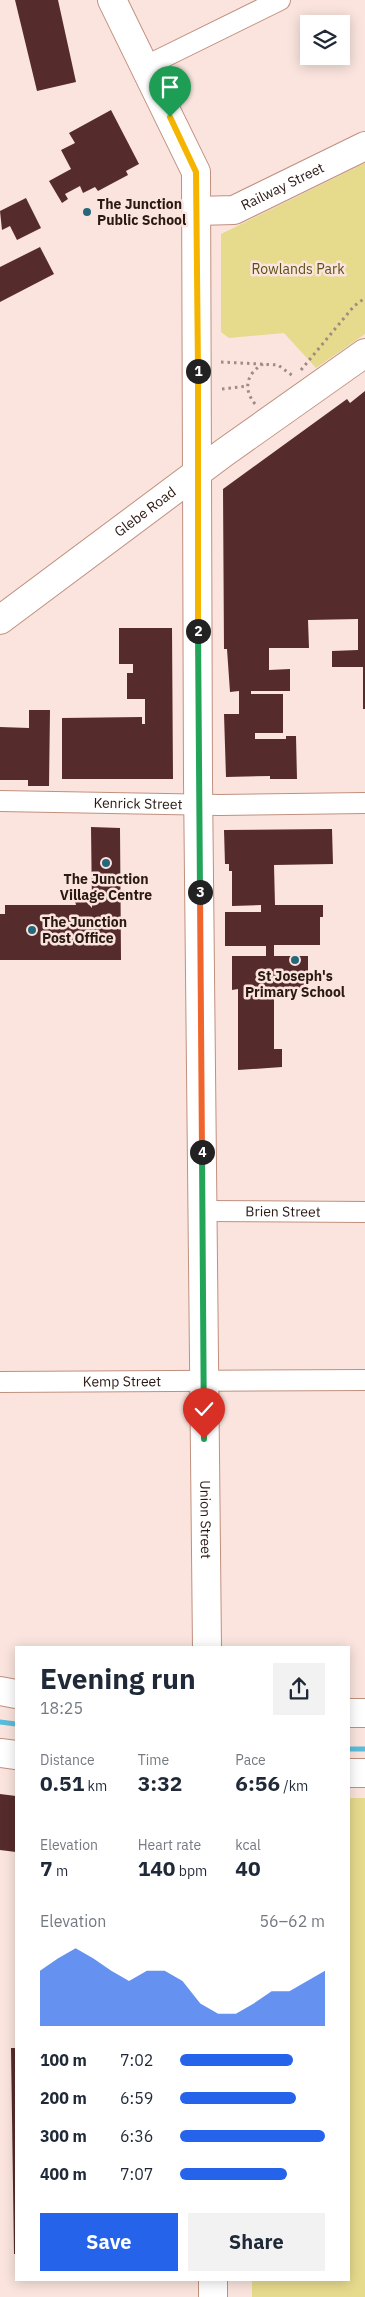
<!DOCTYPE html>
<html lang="en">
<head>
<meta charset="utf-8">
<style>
	:root { --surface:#fff; --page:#f2f2f3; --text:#1f2937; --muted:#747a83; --accent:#2563eb }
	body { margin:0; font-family:"IBM Plex Sans",sans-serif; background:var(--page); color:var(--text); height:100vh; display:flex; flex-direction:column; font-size:19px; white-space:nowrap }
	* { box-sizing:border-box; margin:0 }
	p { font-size:16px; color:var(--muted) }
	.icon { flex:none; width:28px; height:28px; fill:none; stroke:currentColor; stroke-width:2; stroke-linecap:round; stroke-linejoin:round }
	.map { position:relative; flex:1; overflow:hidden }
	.details { position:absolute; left:15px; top:1646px; width:335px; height:635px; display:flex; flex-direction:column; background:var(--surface); border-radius:0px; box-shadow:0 2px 12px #0003 }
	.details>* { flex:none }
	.controls { position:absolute; left:300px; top:15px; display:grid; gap:10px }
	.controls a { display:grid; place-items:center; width:50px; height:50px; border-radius:0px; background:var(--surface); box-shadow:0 2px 12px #0003; font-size:25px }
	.pin { position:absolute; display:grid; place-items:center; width:42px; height:42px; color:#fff; margin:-51px -21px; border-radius:50% 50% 50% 0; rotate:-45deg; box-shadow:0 0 5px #0007 }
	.pin .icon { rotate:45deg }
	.km { position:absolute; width:25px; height:25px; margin:-12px; border-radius:50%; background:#222; color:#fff; font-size:14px; line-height:25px; text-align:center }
	.round { display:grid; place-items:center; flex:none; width:52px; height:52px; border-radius:0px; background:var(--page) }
	.summary { display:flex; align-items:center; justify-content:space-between; height:85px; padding:0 25px }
	h1 { font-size:28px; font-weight:700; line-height:38px }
	.figures { display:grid; grid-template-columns:repeat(3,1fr); gap:8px; height:85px; padding:5px 25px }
	.figures div { display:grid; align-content:center }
	.figures b { font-size:21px; font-weight:700 }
	.figures small { font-size:14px; font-weight:400 }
	.figures p { font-size:14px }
	.chart { height:140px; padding:10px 25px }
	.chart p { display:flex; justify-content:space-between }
	.chart svg { width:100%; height:90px; margin-top:5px; fill:var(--accent); opacity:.7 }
	.button { display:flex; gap:10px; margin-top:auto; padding:10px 25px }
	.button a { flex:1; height:58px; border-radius:0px; background:var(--accent); color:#fff; font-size:20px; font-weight:700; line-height:58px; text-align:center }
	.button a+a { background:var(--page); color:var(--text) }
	ul { padding:0 25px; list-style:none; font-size:16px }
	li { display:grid; grid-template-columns:80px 60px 1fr; align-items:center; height:38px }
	li i { height:12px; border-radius:6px; background:var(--accent) }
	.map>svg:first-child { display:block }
	.green { fill:#e6da8d }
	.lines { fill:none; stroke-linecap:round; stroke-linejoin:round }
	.stream { stroke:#5abdda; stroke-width:5 }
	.building { fill:#562b2b }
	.street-casing { stroke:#c0907f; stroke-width:22 }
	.secondary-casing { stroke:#c0907f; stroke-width:30 }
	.path { stroke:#9f8b84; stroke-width:3; stroke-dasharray:2.5 4; stroke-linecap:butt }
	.street { stroke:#fff; stroke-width:20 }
	.secondary { stroke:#fff; stroke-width:28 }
	.split-1-casing { stroke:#fff; stroke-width:10 }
	.split-2-casing { stroke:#fff; stroke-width:10 }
	.split-3-casing { stroke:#fff; stroke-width:10 }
	.split-4-casing { stroke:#fff; stroke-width:10 }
	.split-5-casing { stroke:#fff; stroke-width:10 }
	.split-1 { stroke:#f5b400; stroke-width:6 }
	.split-2 { stroke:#f5b400; stroke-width:6 }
	.split-3 { stroke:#22a559; stroke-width:6 }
	.split-4 { stroke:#f0652b; stroke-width:6 }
	.split-5 { stroke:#22a559; stroke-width:6 }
	.poi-dot { fill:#26687b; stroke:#fae4dd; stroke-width:2 }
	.labels { text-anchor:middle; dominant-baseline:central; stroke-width:5; stroke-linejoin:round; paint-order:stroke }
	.street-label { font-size:14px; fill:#2a1812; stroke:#fae4dd }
	.poi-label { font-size:14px; font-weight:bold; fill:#2a1812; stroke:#fae4dd; text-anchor:start }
	.park-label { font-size:14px; fill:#5b5116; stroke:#fae4dd }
</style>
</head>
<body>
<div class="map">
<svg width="365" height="2297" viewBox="0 0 365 2297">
	<rect width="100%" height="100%" fill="#fae4dd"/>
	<path class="green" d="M365,163V334L316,368L284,333L229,338L221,332V234Z
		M349,1798H365V2297H252V2280H349Z"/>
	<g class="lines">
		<path class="stream" d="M0,1722L16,1724
			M349,1749H365"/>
	</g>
	<path class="building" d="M15,0H58L76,82L37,91Z
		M111,110L139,164L126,171L128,175L98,191L95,187L83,193L80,186L65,194L68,199L62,203L49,181L71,169L61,150L75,143L69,133Z
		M26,198L41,228L17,240L10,226L2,230L0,211Z
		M40,247L54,274L0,302V267Z
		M365,391V709H363V667H332V651L358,650V619L308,620L309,648H269V670L290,669V691H251V694H283V733H255V739H286V736H296L297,779H270V776L226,777L224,714H239V691L230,692L227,649H224L223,489L347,399L350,403Z
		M119,628H172L173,779H62V718L142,717V724H145V699H127V673H133V664H119Z
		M29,710H50L49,786H28V780H0V727L29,728Z
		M91,827L120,828L121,960H0V914H5V905H76L75,901L79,898H83L92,908Z
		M332,829L333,864L274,865L275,905H323V917H320V945H274V956H308V988L274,989V1049H282V1067L238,1070V989L232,990V956H266V946H225V912H261V905L232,906V871H229V864H225L224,830Z
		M0,1794L16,1796V1852L0,1850Z
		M11,2048H16V2254H14Z"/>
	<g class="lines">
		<defs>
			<g id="street">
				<path d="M146,66L280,0"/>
				<path id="s1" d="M0,801L220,805L365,803"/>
				<path id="s2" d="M202,1211L365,1212"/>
				<path id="s3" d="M0,1382L365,1380"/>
			</g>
			<g id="secondary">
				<path id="s4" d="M112,0L196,172L198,781L207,1648"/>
				<path id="s5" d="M197,211L234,210L365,146"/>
				<path id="s6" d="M0,620L225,452L365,353"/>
				<path d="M0,1691L16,1694"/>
				<path d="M349,1713H365"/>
				<path d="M0,1753L16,1755"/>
				<path d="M349,1773H365"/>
				<path d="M213,2297V2280"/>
			</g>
		</defs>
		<use href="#street" class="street-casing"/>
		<use href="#secondary" class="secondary-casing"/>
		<path class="path" d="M221,362L278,365L293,376
			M301,370L354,306L365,298
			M222,389L247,386
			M255,404C243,389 246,374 263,364"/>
		<use href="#street" class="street"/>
		<use href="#secondary" class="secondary"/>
	</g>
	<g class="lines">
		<defs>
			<path id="split-1" d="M170,117L196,172L198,371"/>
			<path id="split-2" d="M198,371V631"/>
			<path id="split-3" d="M198,631L200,892"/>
			<path id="split-4" d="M200,892L202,1152"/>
			<path id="split-5" d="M202,1152L204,1439"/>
		</defs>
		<use href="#split-1" class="split-1-casing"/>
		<use href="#split-2" class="split-2-casing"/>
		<use href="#split-3" class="split-3-casing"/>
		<use href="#split-4" class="split-4-casing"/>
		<use href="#split-5" class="split-5-casing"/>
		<use href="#split-1" class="split-1"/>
		<use href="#split-2" class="split-2"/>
		<use href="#split-3" class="split-3"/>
		<use href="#split-4" class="split-4"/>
		<use href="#split-5" class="split-5"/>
	</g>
	<g class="poi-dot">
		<circle cx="87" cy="212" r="5"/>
		<circle cx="106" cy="863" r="5"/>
		<circle cx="32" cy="930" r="5"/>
		<circle cx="295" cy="960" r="5"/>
	</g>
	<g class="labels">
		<g class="street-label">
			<text stroke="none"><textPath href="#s5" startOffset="91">Railway Street</textPath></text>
			<text stroke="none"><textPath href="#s6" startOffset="181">Glebe Road</textPath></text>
			<text stroke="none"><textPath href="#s1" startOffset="138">Kenrick Street</textPath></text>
			<text stroke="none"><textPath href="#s2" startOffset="81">Brien Street</textPath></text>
			<text stroke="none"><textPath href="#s3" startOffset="122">Kemp Street</textPath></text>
			<text stroke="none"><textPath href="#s4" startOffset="1539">Union Street</textPath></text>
		</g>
		<g class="poi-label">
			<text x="97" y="204">The Junction<tspan x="97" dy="16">Public School</tspan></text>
			<text x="106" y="879" text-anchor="middle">The Junction<tspan x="106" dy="16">Village Centre</tspan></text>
			<text x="42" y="922">The Junction<tspan x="42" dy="16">Post Office</tspan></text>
			<text x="295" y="976" text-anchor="middle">St Joseph's<tspan x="295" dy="16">Primary School</tspan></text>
		</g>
		<g class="park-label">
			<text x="298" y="269">Rowlands Park</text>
		</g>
	</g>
</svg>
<div class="controls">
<a><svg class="icon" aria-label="layers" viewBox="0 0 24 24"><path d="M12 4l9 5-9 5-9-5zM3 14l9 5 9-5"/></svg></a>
</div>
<div class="pin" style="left:170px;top:117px;background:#1e9e55"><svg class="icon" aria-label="arrive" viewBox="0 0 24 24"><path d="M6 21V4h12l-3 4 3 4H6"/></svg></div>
<div class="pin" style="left:204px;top:1439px;background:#d93025"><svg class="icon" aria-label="check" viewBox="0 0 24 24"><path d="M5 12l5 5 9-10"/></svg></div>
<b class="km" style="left:198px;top:371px">1</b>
<b class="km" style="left:198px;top:631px">2</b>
<b class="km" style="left:200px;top:892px">3</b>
<b class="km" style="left:202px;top:1152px">4</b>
<section class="details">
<div class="summary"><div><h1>Evening run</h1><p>18:25</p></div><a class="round"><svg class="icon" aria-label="share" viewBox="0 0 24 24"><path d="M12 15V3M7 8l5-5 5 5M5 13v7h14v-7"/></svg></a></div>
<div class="figures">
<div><p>Distance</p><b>0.51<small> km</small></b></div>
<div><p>Time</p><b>3:32</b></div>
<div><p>Pace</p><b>6:56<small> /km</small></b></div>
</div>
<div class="figures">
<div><p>Elevation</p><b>7<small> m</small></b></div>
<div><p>Heart rate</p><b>140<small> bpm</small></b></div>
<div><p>kcal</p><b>40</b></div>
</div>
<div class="chart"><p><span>Elevation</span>56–62 m</p>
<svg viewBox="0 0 160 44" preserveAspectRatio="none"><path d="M0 44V17L10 11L20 6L30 11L40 17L50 22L60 17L70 17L80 22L90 33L100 38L110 38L120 33L130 27L140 27L150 22L160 17V44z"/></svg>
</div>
<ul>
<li><b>100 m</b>7:02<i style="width:78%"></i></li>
<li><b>200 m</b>6:59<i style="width:80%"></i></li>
<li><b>300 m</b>6:36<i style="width:100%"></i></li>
<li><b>400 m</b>7:07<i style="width:74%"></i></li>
</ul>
<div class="button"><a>Save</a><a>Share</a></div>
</section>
</div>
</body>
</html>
